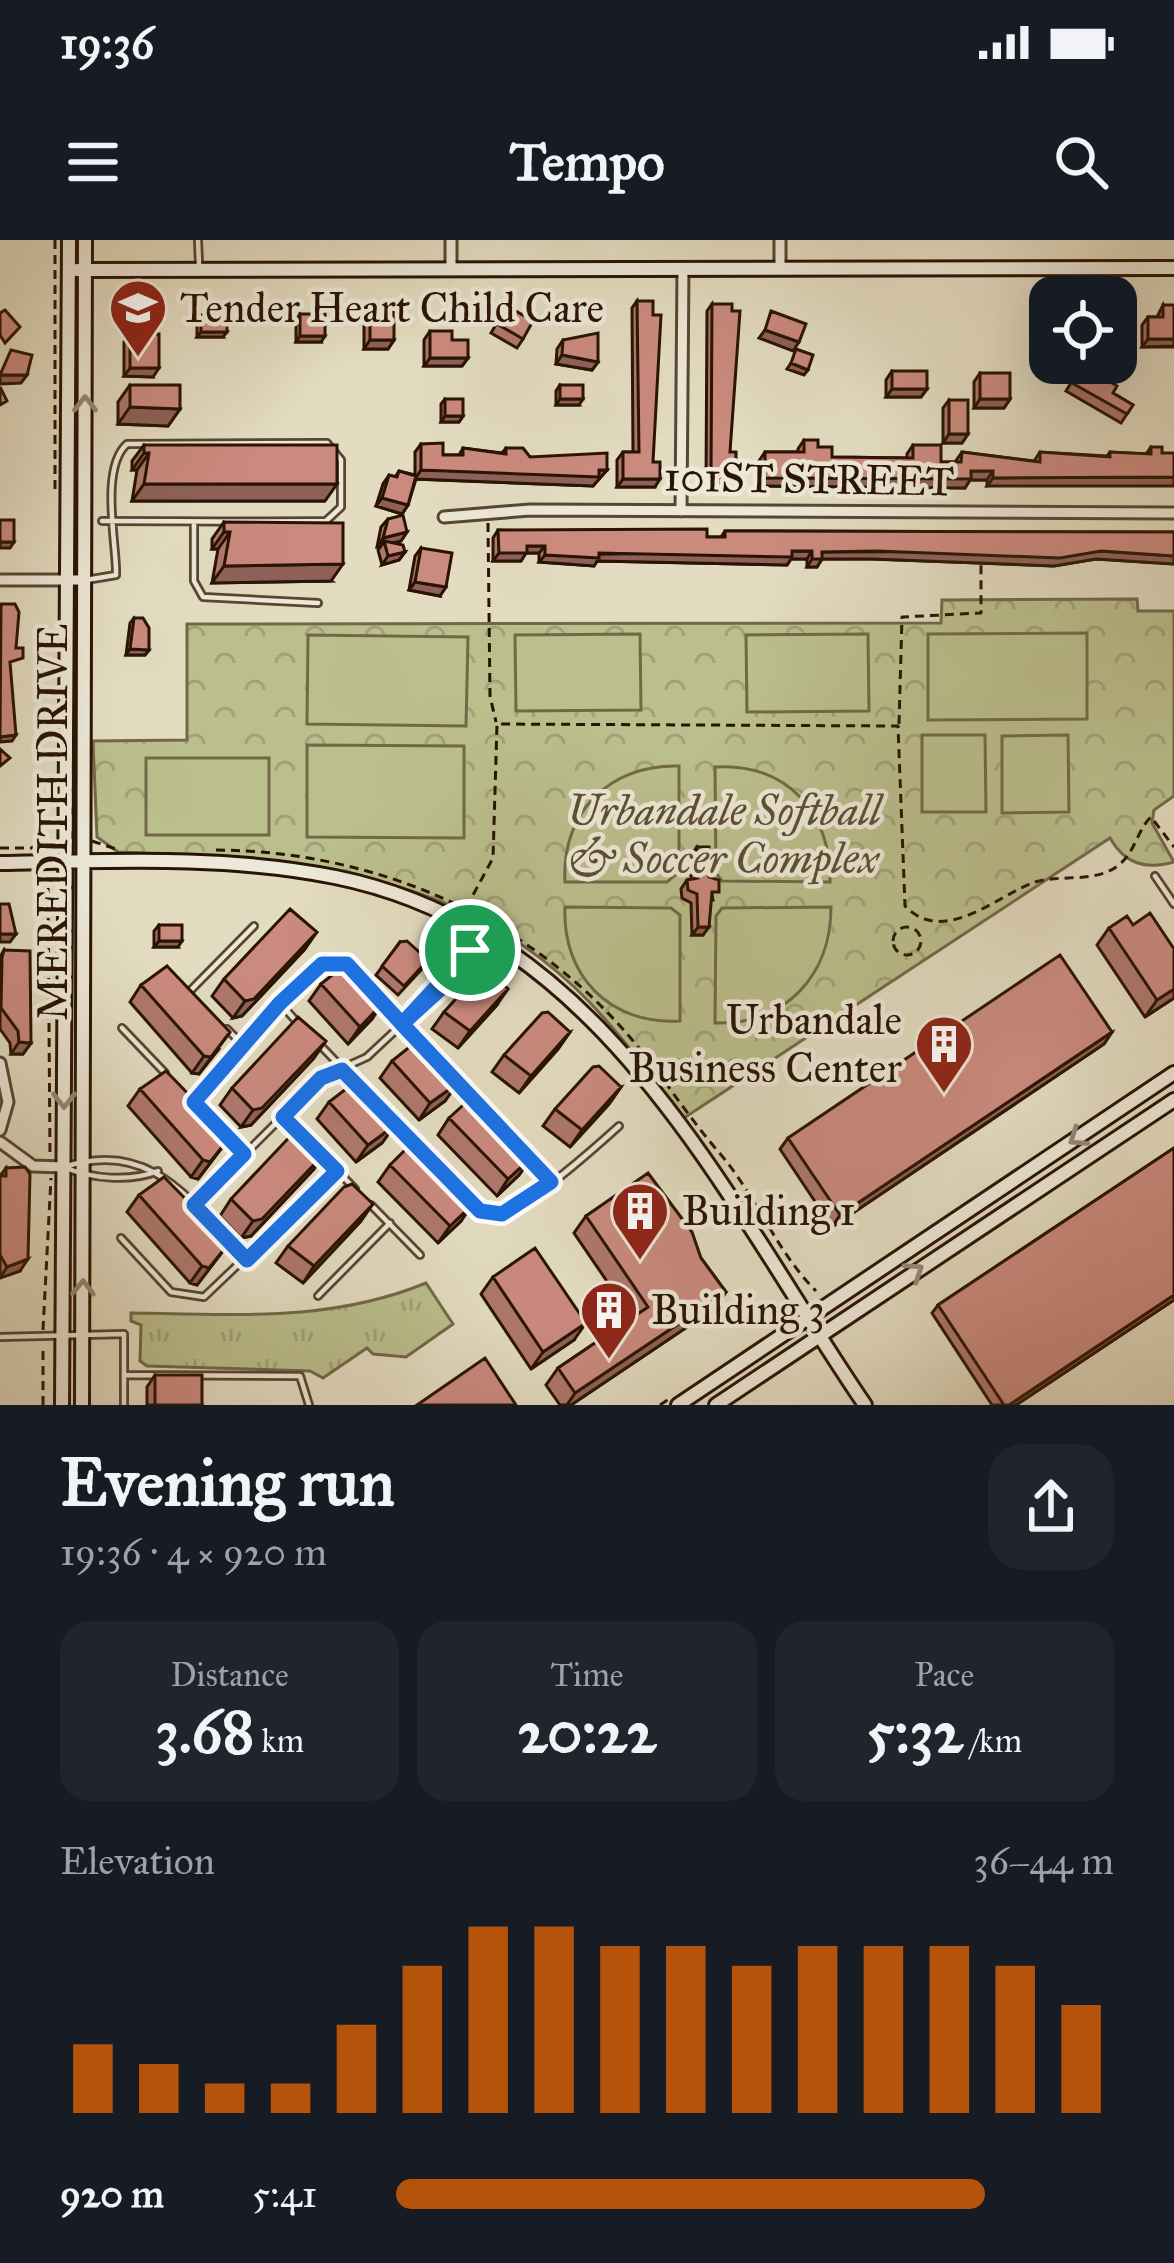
<!DOCTYPE html>
<html lang="en">
<head>
<meta charset="utf-8">
<style>
	:root { --surface:#171b24; --page:#20242c; --text:#f1f3f6; --muted:#9ea1a6; --accent:#b45309 }
	body { margin:0; font-family:"IM FELL Great Primer",serif; background:var(--page); color:var(--text); height:100vh; display:flex; flex-direction:column; font-size:45px; white-space:nowrap }
	* { box-sizing:border-box; margin:0 }
	p { font-size:39px; color:var(--muted) }
	.icon { flex:none; width:66px; height:66px; fill:none; stroke:currentColor; stroke-width:2; stroke-linecap:round; stroke-linejoin:round }
	.map { position:relative; height:1165px; overflow:hidden }
	.panel { display:flex; flex-direction:column; background:var(--surface); flex:1 }
	.panel>* { flex:none }
	.fabs { position:absolute; left:1029px; top:36px; display:grid; gap:24px }
	.fabs a { display:grid; place-items:center; width:108px; height:108px; border-radius:24px; background:var(--surface); box-shadow:0 12px 48px #0002; font-size:60px }
	.pin { position:absolute; display:grid; place-items:center; width:102px; height:102px; color:#fff; margin:-51px; border:6px solid #fff; border-radius:50%; box-shadow:0 3px 12px #0007 }
	.round { display:grid; place-items:center; flex:none; width:126px; height:126px; border-radius:36px; background:var(--page) }
	.overview { display:flex; align-items:center; justify-content:space-between; height:204px; padding:0 60px }
	h1 { font-size:66px; font-weight:800; line-height:90px }
	.stats { display:grid; grid-template-columns:repeat(3,1fr); gap:18px; height:204px; padding:12px 60px }
	.stats div { display:grid; align-content:center; border-radius:30px; background:var(--page); text-align:center }
	.stats b { font-size:60px; font-weight:800 }
	.stats small { font-size:33px; font-weight:400 }
	.stats p { font-size:33px }
	.chart { height:336px; padding:24px 60px }
	.chart p { display:flex; justify-content:space-between }
	.chart svg { width:100%; height:216px; margin-top:12px; stroke:var(--accent); stroke-width:6 }
	ul { padding:0 60px; list-style:none; font-size:39px }
	li { display:grid; grid-template-columns:192px 144px 1fr; align-items:center; height:90px }
	li i { height:30px; border-radius:15px; background:var(--accent) }
	.status { display:flex; justify-content:space-between; align-items:center; height:84px; padding:0 60px; background:var(--surface); direction:ltr }
	.status svg { height:33px; fill:currentColor }
	header { display:flex; justify-content:space-between; align-items:center; height:156px; padding:0 60px; background:var(--surface); font-size:54px; font-weight:800 }
	.map>svg:first-child { display:block }
	.grass { fill:url(#grass-tufts); stroke:#726848; stroke-width:3 }
	.forest { fill:url(#forest-crowns); stroke:#726848; stroke-width:3 }
	.pitch { fill:#bbbe8d; stroke:#726848; stroke-width:3 }
	.lines { fill:none; stroke-linecap:round; stroke-linejoin:round }
	.lane-casing { stroke:#584533; stroke-width:10 }
	.street-casing { stroke:#584533; stroke-width:15 }
	.secondary-casing { stroke:#291304; stroke-width:18 }
	.path { stroke:#291304; stroke-width:3; stroke-dasharray:9 6; stroke-linecap:butt }
	.lane { stroke:#ede8d7; stroke-width:4.5 }
	.street { stroke:#ede8d7; stroke-width:9 }
	.secondary { stroke:#ede8d7; stroke-width:12 }
	.wall { fill:#ae776c; stroke:#291304; stroke-width:3 }
	.shaded-wall { fill:#8d6158; stroke:#291304; stroke-width:3 }
	.building { fill:#ca8a7e; stroke:#291304; stroke-width:3 }
	.oneway { stroke:#958878 }
	.route-casing { stroke:#fff; stroke-width:24 }
	.route { stroke:#1a73e8; stroke-width:15 }
	.labels { text-anchor:middle; dominant-baseline:central; stroke-width:9; stroke-linejoin:round; paint-order:stroke }
	.poi-label { font-size:42px; fill:#291304; stroke:#ede8d7; text-anchor:start }
	.street-label { font-size:42px; fill:#291304; stroke:#ede8d7 }
	.park-label { font-size:42px; font-style:italic; fill:#5c4f34; stroke:#ede8d7 }
</style>
</head>
<body>
<div class="status"><b>19:36</b><svg viewBox="0 0 49 12"><path d="M0 12V9h3v3zM5 12V6h3v6zM10 12V3h3v9zM15 12V0h3v12zM26 1h20v11H26zM47 4h2v5h-2z"/></svg></div>
<header><svg class="icon" aria-label="menu" viewBox="0 0 24 24"><path d="M4 6h16M4 12h16M4 18h16"/></svg>Tempo<svg class="icon" aria-label="search" viewBox="0 0 24 24"><circle cx="10" cy="10" r="6"/><path d="M15 15l6 6"/></svg></header>
<div class="map">
<svg width="1174" height="1165" viewBox="0 0 1174 1165">
	<defs>
		<pattern id="grass-tufts" width="24" height="20" patternUnits="userSpaceOnUse" patternTransform="scale(3)"><rect width="24" height="20" fill="#bbbe8d"/><path d="M3 7l-1-3M5 7V3M7 7l1-3M15 17l-1-3M17 17v-4M19 17l1-3" fill="none" stroke="#a1a278"/></pattern>
		<pattern id="forest-crowns" width="20" height="18" patternUnits="userSpaceOnUse" patternTransform="scale(3)"><rect width="20" height="18" fill="#bbbe8d"/><path d="M2 6a3 3 0 1 1 6 0M12 15a3 3 0 1 1 6 0" fill="none" stroke="#a1a278"/></pattern>
	</defs>
	<rect width="100%" height="100%" fill="#e3dcc1"/>
	<filter id="stains"><feTurbulence type="fractalNoise" baseFrequency=".00167" numOctaves="4"/><feColorMatrix values="0 0 0 0 .2 0 0 0 0 .09 0 0 0 0 .02 0 0 0 .5 -.17"/></filter>
	<radialGradient id="worn" r=".72"><stop offset=".6" stop-color="#630" stop-opacity="0"/><stop offset="1" stop-color="#630" stop-opacity=".3"/></radialGradient>
	<path class="grass" d="M426,1043L453,1084L406,1117L373,1114L367,1108L323,1138L310,1131L147,1126L140,1121L141,1085L131,1081V1073C233,1074 329,1083 426,1043Z"/>
	<path class="forest" d="M1137,359L1138,371H1174V556L1154,570L1152,583L1174,622C1145,630 1125,624 1110,598L684,878C648,833 615,785 572,745C445,626 283,619 118,612L97,597L93,501L187,500V384L941,383L942,360Z"/>
	<path class="pitch" d="M1087,393V479L928,480V394Z
		M640,394L641,470L516,471L515,395Z
		M868,394L869,471L747,472L746,395Z
		M308,395L468,397L466,486L307,484Z
		M922,495H985L986,572H922Z
		M1068,495L1069,572L1002,573V496Z
		M307,505L464,506V598L307,597Z
		M146,518H269V595H146Z
		M679,526V632L667,642H565C561,573 609,524 679,526Z
		M715,527C786,522 832,573 830,642L722,641L716,633Z
		M565,667L671,668L680,675V781C610,785 562,736 565,667Z
		M831,667C831,736 785,785 715,783L716,676L722,668Z"/>
	<g class="lines">
		<defs>
			<path id="lane" d="M198,0L199,24
				M194,282V341L203,357L318,363
				M86,340L116,335V329C115,296 101,227 127,204L327,203L341,220V267L326,281C251,282 176,281 102,281
				M1155,636L1174,664
				M437,746L467,688
				M190,751L254,686
				M381,760L484,870
				M280,763L296,781
				M122,788L165,833
				M227,789L244,806
				M321,806L463,954
				M194,862L322,723L347,725L369,748
				M282,876L300,894
				M228,897L244,914
				M321,914L355,949
				M529,918L551,942
				M64,927C152,898 191,962 246,1019
				M64,927C91,939 130,942 158,931
				M471,962C477,969 484,976 495,976C521,974 598,905 619,886
				M194,965L321,838L367,817L457,733L479,694
				M371,965L420,1015
				M121,998L171,1052L204,1057L337,930
				M318,1056L390,983
				M0,1097L124,1094V1165
				M124,1135L300,1136L309,1165"/>
			<path id="street" d="M780,28V0
				M451,30V0
				M681,271L683,28
				M444,277L530,270L1174,273
				M0,340H86
				M0,823L8,862L0,890
				M0,902L33,926L64,927"/>
			<path id="secondary" d="M77,30L1174,28
				M0,623C110,621 227,615 335,637C606,692 723,957 865,1165
				M62,1165L69,0
				M82,1165L85,0
				M678,1165L1174,833
				M716,1165L1174,860"/>
		</defs>
		<use href="#lane" class="lane-casing"/>
		<use href="#street" class="street-casing"/>
		<use href="#secondary" class="secondary-casing"/>
		<path class="path" d="M55,0V250
			M488,283L490,456L496,482
			M899,484L902,377L981,373V323
			M92,601L116,609
			M0,608H31L53,600
			M216,610C369,611 518,672 621,787C658,828 686,875 722,916C757,958 777,1012 816,1051
			M48,648L50,917
			M466,668L493,618L497,484L898,486L905,666C943,706 996,657 1032,643C1059,633 1098,645 1121,623C1135,611 1138,589 1151,577L1174,607
			M893 701a14 14 0 1 1 28 0a14 14 0 1 1-28 0Z
			M43,1090L51,938
			M43,1165V1106
			M660,1165L669,1159"/>
		<use href="#lane" class="lane"/>
		<use href="#street" class="street"/>
		<use href="#secondary" class="secondary"/>
	</g>
	<path class="wall" d="M637,61L655,247H617V220L623,212H633L632,68Z
		M712,64L730,212V233H728L723,243H706L707,71Z
		M1163,65L1173,107H1142V85L1148,77H1157Z
		M507,66L523,99L517,108L491,93Z
		M370,68L394,100L388,109H364V77Z
		M300,74L321,102H296V80Z
		M201,75L223,97H197V80Z
		M430,91L452,100L468,118L462,126H424V100Z
		M130,93L153,137L124,136V102Z
		M563,100L598,122L592,130L556,124L557,109Z
		M1082,125L1113,153L1133,165L1121,183L1066,151Z
		M892,131L927,149L921,157H886V140Z
		M980,133L1010,159L1004,168H974V142Z
		M130,145L180,169L168,186L118,184V162Z
		M560,145L579,165H556V151Z
		M445,159L463,176L459,182H441V164Z
		M949,160L968,194L962,203H943V168Z
		M804,200L832,217L907,218V214L913,205L941,222H955L962,212L1034,221L1040,212L1107,216L1110,212L1146,214L1151,207L1162,213L987,246V240H970L965,248L759,246V221L765,212H798V209Z
		M421,204L443,215H459L463,208L502,213L506,208L530,217L607,230L593,246L416,239L408,265L402,274L376,266L383,244L389,235L395,237L399,231L415,235V212Z
		M144,205L325,261H132L137,230H132V221Z
		M388,279L407,292L401,301L393,303L405,312L399,320L382,325L378,310L381,306L377,307L381,287Z
		M224,282L331,341L212,343L218,309H212V299Z
		M498,290L707,297H721L725,291L1174,292V324L1096,319L1054,326L872,319H822L817,327H807V319H791L787,325L597,321L594,326L539,322V313H526L521,321H493V298Z
		M421,308L440,356L409,350L415,316Z
		M134,378L149,410L145,415H126L130,383Z
		M697,607L709,637L713,660H711L703,695H692L691,663L682,658L681,649L687,640L691,639V615Z
		M159,685L178,707H154V691Z
		M1133,685L1174,709V758L1145,777L1097,705L1109,688Z
		M400,702L422,729L398,755L376,735Z
		M305,709L242,776L233,778L212,756L224,739Z
		M4,710L31,803L23,814H11L10,803L0,789V717Z
		M321,744L372,779L348,804L309,761Z
		M141,745L219,809L199,834L192,833L130,762Z
		M496,766L458,808L432,789L444,772Z
		M570,792L558,809L519,853L492,832L504,815Z
		M1112,792L1104,804L832,987L780,909L788,898Z
		M314,818L251,885L241,887L220,865L232,848Z
		M392,821L457,844L445,861L419,880L380,838Z
		M621,847L609,864L570,907L543,886L555,869Z
		M140,849L230,897L198,939L191,937L128,866Z
		M329,862L394,886L382,903L356,922L317,879Z
		M449,878L531,918L519,935L497,956L438,895Z
		M1174,908V1060L1016,1165H992L932,1073L938,1065Z
		M390,925L461,981L438,1003L378,942Z
		M6,928L20,1031L0,1038V936Z
		M314,929L251,996L241,998L220,976L231,959Z
		M139,955L229,1003L197,1045L190,1043L127,972Z
		M586,976L701,1018L726,1052L714,1069L571,1165H560L546,1145L558,1128L632,1078L574,993Z
		M361,981L303,1043L276,1023L288,1006Z
		M493,1037L574,1100L531,1129L481,1054Z
		M155,1135L202,1165H147V1147Z"/>
	<path class="shaded-wall" d="M765,90L799,102L793,111L759,98Z
		M201,92H227L223,97H197Z
		M300,96H325L321,102H296Z
		M1148,99H1174V106L1142,107Z
		M370,100H394L388,109H364Z
		M562,115L598,122L592,130L556,124Z
		M430,118H468L462,126H424Z
		M791,123L808,130L804,135L787,129Z
		M130,128H159L153,137L124,136Z
		M0,135H27L21,143L0,144Z
		M892,149H927L921,157H886Z
		M560,159H583L579,165H556Z
		M980,159H1010L1004,168H974Z
		M130,167L180,169L168,186L118,184Z
		M445,176H463L459,182H441Z
		M949,194H968L962,203H943Z
		M144,213H149L137,230H132Z
		M421,230H607L593,246L415,239Z
		M971,231H993L987,240H970L965,248L759,246L765,238Z
		M711,235H728L723,243H706Z
		M1174,237V246H987L993,238Z
		M623,239H660L655,247H617Z
		M144,244H337L325,261H132Z
		M382,258L408,265L402,274L376,266Z
		M224,292H230L218,309H212Z
		M407,292L401,301L385,305L384,301L377,307L383,298Z
		M0,302H14L10,308H0Z
		M527,306H545L539,313H526L521,321H493L499,313Z
		M812,311L807,319H791L787,325L597,321L594,326L539,322L545,315Z
		M1101,311L1174,316V324L1096,319L1054,326L872,319H822L817,327H807L812,319L822,312Z
		M405,312L399,320L382,325L388,316Z
		M343,324L331,341L212,343L224,326Z
		M415,342L446,347L440,356L409,350Z
		M130,409L149,410L145,415H126Z
		M16,495L12,501L0,502V497Z
		M698,687H709L703,695H692Z
		M317,692L305,709L242,776L233,778L245,761Z
		M0,694H16L10,702H0Z
		M159,701H182L178,707H154Z
		M508,749L496,766L458,808L470,791Z
		M1174,749V758L1145,777L1157,760Z
		M384,762L372,779L348,804L360,787Z
		M230,792L199,834L192,833L204,816Z
		M570,792L558,809L519,853L531,836Z
		M1112,792L1104,804L832,987L840,975Z
		M326,801L314,818L251,885L241,887L253,870Z
		M19,802L31,803L23,814H11Z
		M457,844L445,861L419,880L430,863Z
		M621,847L609,864L570,907L582,890Z
		M394,886L382,903L356,922L368,905Z
		M230,897L198,939L191,937L203,920Z
		M326,912L314,929L251,996L241,998L253,981Z
		M531,918L519,935L497,956L508,939Z
		M373,964L361,981L303,1043L314,1026Z
		M473,964L461,981L438,1003L450,986Z
		M229,1003L197,1045L190,1043L202,1026Z
		M28,1019L20,1031L0,1038L7,1027Z
		M726,1052L714,1069L571,1165H567L575,1153Z
		M1174,1055V1060L1016,1165H1009Z
		M586,1083L574,1100L531,1129L543,1112Z"/>
	<path class="building" d="M637,61H653V75H661L653,222H660V239H623V212H639Z
		M712,64H732V71H740L730,212H736V226H728V235H711Z
		M1163,65H1174V99H1148V77H1163Z
		M507,66L533,81L523,99L497,84Z
		M370,68H394V100H370Z
		M5,70L20,87L5,103L0,95V73Z
		M771,71L806,84L799,102L765,90Z
		M300,74H325V96H300Z
		M201,75H227V92H201Z
		M430,91H452V100H468V118H430Z
		M130,93L159,94V128H130Z
		M598,93V122L562,115L563,100Z
		M796,109L813,115L808,130L791,123Z
		M11,110L32,115L27,135H0Z
		M1082,125L1117,146L1113,153L1133,165L1127,174L1072,143Z
		M892,131H927V149H892Z
		M980,133H1010V159H980Z
		M130,145H180V169L130,167Z
		M560,145H583V159H560Z
		M0,147L7,161L0,165Z
		M445,159H463V176H445Z
		M949,160H968V194H949Z
		M804,200H818V207H832V217L913,218V205H941V222H961L962,212L1040,222V212L1110,217V212L1151,214V207H1162V213H1174V237L993,238V231H971V239L765,238V212H804Z
		M443,203V215H463V208L506,214V208H523L530,217L607,213V230H599V237L421,230V204Z
		M144,205H337V244H144L149,213H144Z
		M399,231L416,236L408,265L382,258L389,235L397,237Z
		M403,275L407,292L383,298L388,279Z
		M0,280H14V302H0Z
		M224,282L343,283V324L224,326L230,292H224Z
		M707,289V297H725V291L1174,292V316L1101,311L1060,318L877,311L822,312V319H812V311H792V317L599,313V318L545,315V306H527V313H499L498,290Z
		M384,301L403,305L405,312L388,316Z
		M421,308L452,313L446,347L415,342Z
		M1,364H15L19,372L16,408H23V418L10,422L16,495L0,497Z
		M134,378H143L149,388V410L130,409Z
		M0,509L10,518L0,526Z
		M697,607H709V637L719,640V652H712L709,687H698L697,654L688,650L687,640L698,638Z
		M0,664H9L16,694H0Z
		M290,669L317,692L254,759L245,761L224,739Z
		M1150,673L1174,709V749L1157,760L1109,688L1127,676L1133,685Z
		M159,685H182V701H159Z
		M407,701L428,720L404,746L382,726L400,702Z
		M4,710L30,711L31,803L19,802L18,791L1,768L2,718Z
		M1060,715L1112,792L840,975L788,898Z
		M346,724L384,762L360,787L321,744Z
		M167,726L230,792L211,817L204,816L141,745Z
		M487,729L508,749L470,791L444,772L481,731Z
		M548,772L570,792L531,836L504,815L542,773Z
		M298,777L326,801L262,868L253,870L232,848Z
		M417,801L457,844L430,863L392,821Z
		M599,826L621,847L582,890L555,869L593,827Z
		M166,831L230,897L210,922L203,920L140,849Z
		M355,842L394,886L368,905L329,862Z
		M471,858L531,918L508,939L449,878Z
		M298,888L326,912L262,979L253,981L231,959Z
		M412,903L473,964L450,986L390,925Z
		M1174,908V1055L1009,1165H1004L938,1065Z
		M25,927L30,934L28,1019L7,1027L0,1015V936H6V928Z
		M648,933L692,992L701,1018L726,1052L575,1153L558,1128L648,1067L586,976Z
		M164,937L229,1003L209,1028L202,1026L139,955Z
		M352,944L373,964L314,1026L288,1006L344,947Z
		M535,1008L586,1083L543,1112L493,1037Z
		M485,1118L516,1165H417Z
		M155,1135H202V1165H155Z"/>
	<defs><path id="oneway-chevron" d="M-2-3.5L2.5 0L-2 3.5" fill="none" stroke-width="1.6" stroke-linecap="round" stroke-linejoin="round" transform="scale(3)"/></defs>
	<g class="oneway">
		<use href="#oneway-chevron" transform="translate(85 164) rotate(-90)"/>
		<use href="#oneway-chevron" transform="translate(64 860) rotate(90)"/>
		<use href="#oneway-chevron" transform="translate(1077 898) rotate(146)"/>
		<use href="#oneway-chevron" transform="translate(915 1031) rotate(-34)"/>
		<use href="#oneway-chevron" transform="translate(83 1048) rotate(-89)"/>
	</g>
	<g class="lines">
		<defs>
			<path id="route" d="M470,710L458,733L402,784L347,724H322L280,763L194,862L244,914L194,965L247,1020L337,931L283,877L321,838L342,830L480,971L502,974L551,942L402,784L437,746L470,683L482,689L470,710"/>
		</defs>
		<use href="#route" class="route-casing"/>
		<use href="#route" class="route"/>
	</g>
	<defs>
		<symbol id="school-pin" viewBox="-11 -11 22 30"><path d="M0 17L-7.5 6A9.5 9.5 0 1 1 7.5 6Z" fill="#8f2418" stroke="#ede8d7"/><path d="M0-5L7-2L0 1L-7-2ZM-4 1L0 2.5L4 1V4Q0 6-4 4Z" fill="#fff"/></symbol>
		<symbol id="building-pin" viewBox="-11 -11 22 30"><path d="M0 17L-7.5 6A9.5 9.5 0 1 1 7.5 6Z" fill="#8f2418" stroke="#ede8d7"/><path d="M-4-6H4V6H1V3H-1V6H-4ZM-2.5-4.3h1.7v1.8h-1.7ZM.8-4.3h1.7v1.8H.8ZM-2.5-1h1.7V.8h-1.7ZM.8-1h1.7V.8H.8Z" fill="#fff"/></symbol>
	</defs>
	<g fill-rule="evenodd">
		<use href="#school-pin" x="105" y="35" width="66" height="90"/>
		<use href="#building-pin" x="911" y="771" width="66" height="90"/>
		<use href="#building-pin" x="607" y="938" width="66" height="90"/>
		<use href="#building-pin" x="576" y="1037" width="66" height="90"/>
	</g>
	<g class="labels">
		<g class="poi-label">
			<text x="180" y="68">Tender Heart Child Care</text>
			<text x="902" y="780" text-anchor="end">Urbandale<tspan x="902" dy="48">Business Center</tspan></text>
			<text x="682" y="971">Building 1</text>
			<text x="651" y="1070">Building 3</text>
		</g>
		<g class="street-label">
			<text transform="translate(809 239) rotate(1)">101ST STREET</text>
			<text transform="translate(53 582) rotate(-90)">MEREDITH DRIVE</text>
		</g>
		<g class="park-label">
			<text x="724" y="571">Urbandale Softball<tspan x="724" dy="48">&amp; Soccer Complex</tspan></text>
		</g>
	</g>
	<rect width="100%" height="100%" filter="url(#stains)"/>
	<rect width="100%" height="100%" fill="url(#worn)"/>
</svg>
<div class="fabs">
<a><svg class="icon" aria-label="locate" viewBox="0 0 24 24"><circle cx="12" cy="12" r="6"/><path d="M12 2v4M12 18v4M2 12h4M18 12h4"/></svg></a>
</div>
<div class="pin" style="left:470px;top:710px;background:#1e9e55"><svg class="icon" aria-label="arrive" viewBox="0 0 24 24"><path d="M6 21V4h12l-3 4 3 4H6"/></svg></div>
</div>
<section class="panel">
<div class="overview"><div><h1>Evening run</h1><p>19:36 · 4 × 920 m</p></div><a class="round"><svg class="icon" aria-label="share" viewBox="0 0 24 24"><path d="M12 15V3M7 8l5-5 5 5M5 13v7h14v-7"/></svg></a></div>
<div class="stats">
<div><p>Distance</p><b>3.68<small> km</small></b></div>
<div><p>Time</p><b>20:22</b></div>
<div><p>Pace</p><b>5:32<small> /km</small></b></div>
</div>
<div class="chart"><p><span>Elevation</span>36–44 m</p>
<svg viewBox="0 0 160 44" preserveAspectRatio="none"><path d="M5 44V30M15 44V34M25 44V38M35 44V38M45 44V26M55 44V14M65 44V6M75 44V6M85 44V10M95 44V10M105 44V14M115 44V10M125 44V10M135 44V10M145 44V14M155 44V22"/></svg>
</div>
<ul>
<li><b>920 m</b>5:41<i style="width:82%"></i></li>
</ul>
</section>
</body>
</html>
